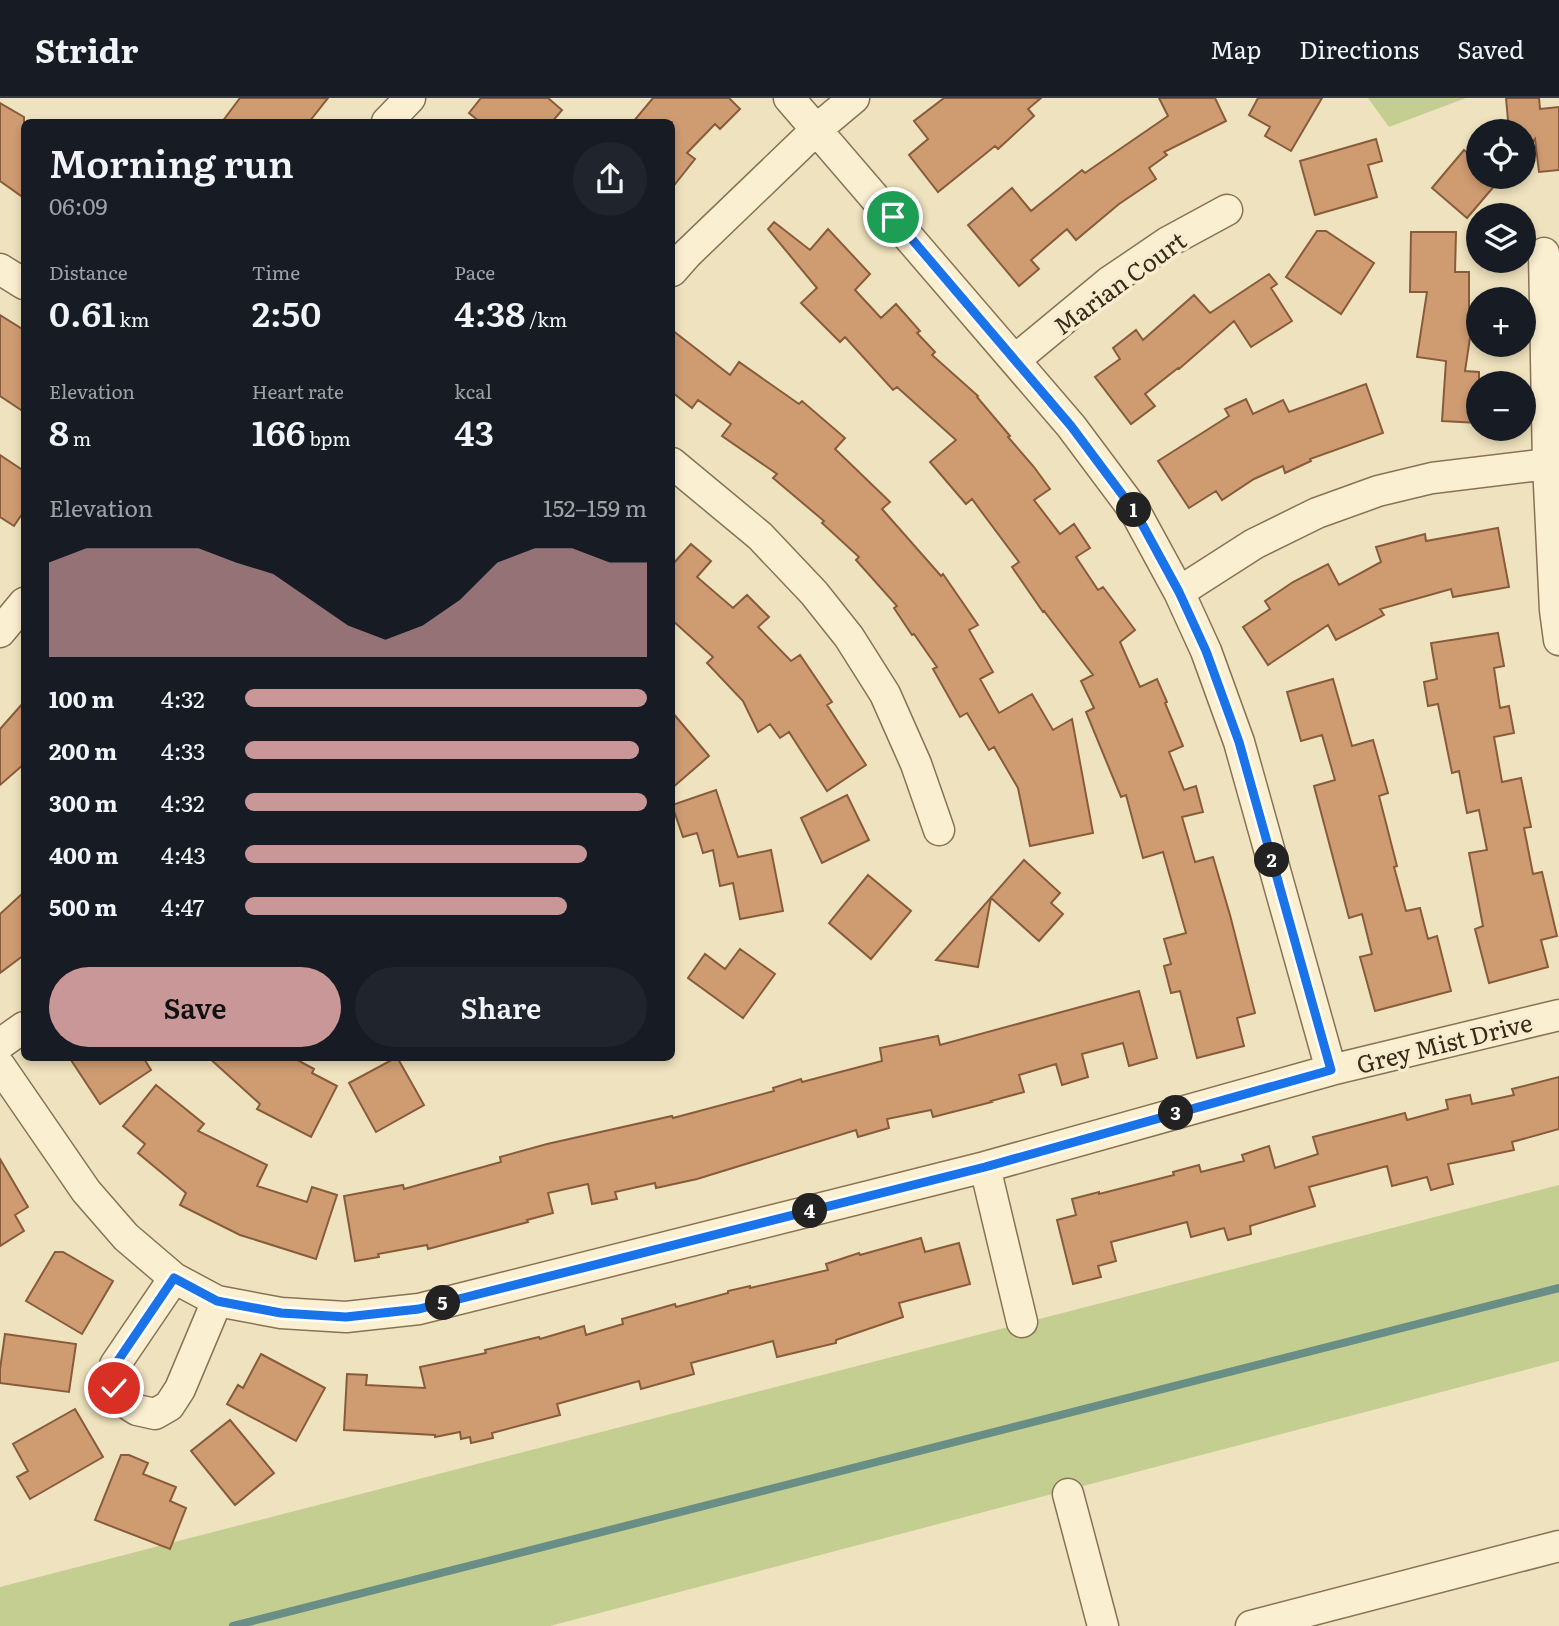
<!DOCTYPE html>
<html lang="en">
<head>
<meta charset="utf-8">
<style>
	:root { --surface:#171b24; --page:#20242c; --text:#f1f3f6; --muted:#9ea1a6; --line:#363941; --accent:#c99798 }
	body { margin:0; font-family:Literata,serif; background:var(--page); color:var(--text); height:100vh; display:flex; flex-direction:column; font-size:26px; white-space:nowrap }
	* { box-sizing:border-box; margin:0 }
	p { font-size:23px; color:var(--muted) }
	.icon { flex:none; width:38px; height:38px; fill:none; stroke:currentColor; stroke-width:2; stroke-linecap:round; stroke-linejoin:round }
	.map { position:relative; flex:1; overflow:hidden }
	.details { position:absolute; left:21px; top:21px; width:654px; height:942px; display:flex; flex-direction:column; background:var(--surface); border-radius:10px; box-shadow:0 4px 10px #0003 }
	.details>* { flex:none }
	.tools { position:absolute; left:1466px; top:21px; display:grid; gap:14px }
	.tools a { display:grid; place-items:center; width:70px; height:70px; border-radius:50%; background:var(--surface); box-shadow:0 4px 10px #0003; font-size:35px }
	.pin { position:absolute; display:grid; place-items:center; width:60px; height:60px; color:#fff; margin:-30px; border:4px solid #fff; border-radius:50%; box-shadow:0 2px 7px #0007 }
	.km { position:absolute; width:35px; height:35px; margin:-18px; border-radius:50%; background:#222; color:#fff; font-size:19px; line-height:35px; text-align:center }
	.round { display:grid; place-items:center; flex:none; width:74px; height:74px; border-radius:37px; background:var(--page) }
	.head { display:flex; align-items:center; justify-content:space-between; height:119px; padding:0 28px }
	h1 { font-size:38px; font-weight:600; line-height:52px }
	.figures { display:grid; grid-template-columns:repeat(3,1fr); gap:10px; height:119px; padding:7px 28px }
	.figures div { display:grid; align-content:center }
	.figures b { font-size:35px; font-weight:600 }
	.figures small { font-size:19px; font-weight:400 }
	.figures p { font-size:19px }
	.chart { height:196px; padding:14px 28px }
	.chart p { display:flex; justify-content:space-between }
	.chart svg { width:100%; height:126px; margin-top:7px; fill:var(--accent); opacity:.7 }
	.action { display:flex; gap:14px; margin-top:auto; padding:14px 28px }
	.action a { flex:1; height:80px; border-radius:42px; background:var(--accent); color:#111; font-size:28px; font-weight:600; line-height:80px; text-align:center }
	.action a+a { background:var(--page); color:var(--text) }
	ul { padding:0 28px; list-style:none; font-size:23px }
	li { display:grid; grid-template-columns:112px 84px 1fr; align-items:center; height:52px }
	li i { height:18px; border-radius:9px; background:var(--accent) }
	header { display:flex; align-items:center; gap:42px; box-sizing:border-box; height:98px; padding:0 35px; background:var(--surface); border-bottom:2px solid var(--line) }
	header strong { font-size:33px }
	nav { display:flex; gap:38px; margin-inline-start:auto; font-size:24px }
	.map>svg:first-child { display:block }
	.green { fill:#c4ce91 }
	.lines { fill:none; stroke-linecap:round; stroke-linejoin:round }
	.stream { stroke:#698e86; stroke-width:8 }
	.building { fill:#cf9c72; stroke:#885c3b; stroke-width:2 }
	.minor-casing { stroke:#887256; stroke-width:33 }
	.minor { stroke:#faefd1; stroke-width:30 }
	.route-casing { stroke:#fff; stroke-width:14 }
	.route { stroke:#1a73e8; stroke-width:9 }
	.labels { text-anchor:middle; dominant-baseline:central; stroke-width:7; stroke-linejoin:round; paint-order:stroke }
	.street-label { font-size:24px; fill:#372a1b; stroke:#f7eccd }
</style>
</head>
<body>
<header>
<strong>Stridr</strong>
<nav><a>Map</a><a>Directions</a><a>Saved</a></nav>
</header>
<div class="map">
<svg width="1559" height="1528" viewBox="0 0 1559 1528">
	<rect width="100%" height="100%" fill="#efe2be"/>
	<path class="green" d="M1368,0H1466L1389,29Z
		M1559,1087V1263L550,1528H0V1489Z"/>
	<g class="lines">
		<path class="stream" d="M233,1528L1559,1190"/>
	</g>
	<path class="building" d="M240,0H328L309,24H222Z
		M481,0H548L562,12L552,24H480L469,15Z
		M653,0H729L740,11L720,31L715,26L687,55L695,61L672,90V24H633Z
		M944,0H1041L1028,11L1034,18L998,51L995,48L938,94L909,57L928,41L914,23Z
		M1159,0H1215L1226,23L1164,54L1167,57L1149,70L1156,81L1119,106L1076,142L1067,131L1031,162L1039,171L1019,188L968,127L1012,90L1031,113L1082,72L1085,75L1168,18Z
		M1258,0H1322L1291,53L1265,38L1270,29L1249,17Z
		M1506,0H1539L1540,11L1559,9V72L1539,74L1535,41L1524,54V33H1509Z
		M0,5L24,19V100L0,83Z
		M1376,41L1382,63L1368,67L1377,99L1315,117L1300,63Z
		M1464,52L1479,65V79H1502L1467,120L1432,90Z
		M774,124L810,152L828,131L870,176L855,192L881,220L896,206L920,233L917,235L935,254L932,257L978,298L977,299L1010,338L1008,339L1034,369L1050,391L1034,402L1060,436L1074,426L1090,450L1076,459L1098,492L1103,489L1135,532L1120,544L1140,589L1157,581L1167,604L1165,605L1183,648L1169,654L1184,692L1196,688L1203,714L1182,719L1195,764L1213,759L1230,817L1255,915L1237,920L1244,948L1197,960L1180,893L1171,895L1164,868L1171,866L1164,841L1186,835L1163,754L1143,760L1126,697L1121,699L1086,614L1094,610L1081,583L1093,577L1044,513L1043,514L1012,469L1019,464L972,401L966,406L930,364L956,342L897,289L893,292L845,239L840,244L801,205L817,190L768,131Z
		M1317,133H1326L1374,165L1341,216L1286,179Z
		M1411,134H1456L1455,174H1469V210L1479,212V234L1471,233L1465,273L1479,274V325L1442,323L1446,263L1417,259L1427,194H1410Z
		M1269,176L1277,186L1271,190L1292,223L1251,249L1234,223L1179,271L1178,270L1145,296L1155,308L1131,326L1095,279L1120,261L1113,250L1136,232L1143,242L1194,197L1210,215Z
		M0,217L24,232V314L0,298Z
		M672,232L730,277L739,264L799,306L802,303L845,340L835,351L890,404L882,411L941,478L943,476L978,527L969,532L993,574L980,581L999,615L1032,596L1053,632L1072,621L1093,735L1030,748L1018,690L994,649L989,652L967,615L960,619L933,571L937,569L914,536L912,537L894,510L897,508L856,462L859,459L822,425L824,423L773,380L777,376L722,338L731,326L698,302L692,310L672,294Z
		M1366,286L1383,335L1310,361L1311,363L1285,375L1283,368L1254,381L1222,402L1216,393L1189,410L1158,363L1229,318L1225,311L1246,301L1253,316L1283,302L1289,314Z
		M0,357L24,373V413L14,428L0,419Z
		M1498,430L1509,489L1453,499L1451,491L1380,511L1384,517L1336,542L1328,527L1268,567L1243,529L1270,511L1265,503L1293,484L1328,466L1339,487L1381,464L1376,449L1425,436L1426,443Z
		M691,446L711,463L697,479L733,510L747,497L769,519L758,529L791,563L800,557L832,604L827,607L866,667L827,693L789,634L780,640L770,626L758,634L743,603L707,565L713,559L672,522V467Z
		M1498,535L1504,568L1494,570L1500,610L1509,608L1514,635L1494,639L1502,684L1521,680L1531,729L1524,730L1533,776L1542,774L1557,838L1541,842L1548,869L1489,885L1475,831L1483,828L1469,755L1487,752L1479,712L1467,715L1459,673L1452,675L1438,606L1428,608L1424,584L1437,581L1431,545Z
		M1333,581L1352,648L1373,642L1388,695L1379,698L1397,768L1394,769L1406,813L1420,810L1428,841L1437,838L1451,893L1375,913L1360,859L1372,856L1362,816L1349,820L1314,688L1335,682L1322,637L1301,643L1287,594Z
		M24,604V666L0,687V631Z
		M672,614L709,658L672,690Z
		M716,692L738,759L771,752L783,813L740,821L733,785L720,788L713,752L703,755L697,735L683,739L672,707Z
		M847,697L869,742L822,765L801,720Z
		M1024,762L1060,795L1051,805L1063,816L1039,843L991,800L978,869L936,862Z
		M868,777L911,813L871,861L829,825Z
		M24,794V857L0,875V816Z
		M740,851L775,876L743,920L688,880L705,856L725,871Z
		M1139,893L1157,960L1129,968L1123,945L1082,956L1088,979L1062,987L1056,966L1019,977L1024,994L991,1003L992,1004L933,1019L931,1012L887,1021L889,1030L858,1039L856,1032L697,1081L656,1090L655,1085L615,1094L617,1101L592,1106L588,1086L548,1095L553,1115L527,1122L528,1124L428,1151L427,1147L378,1156L379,1159L355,1163L344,1098L403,1087L404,1091L501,1064L500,1059L547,1046L672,1018L673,1020L774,993L773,990L801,981L802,984L882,963L880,950L938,938L940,947Z
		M69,959H143L151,972L100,1006Z
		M208,959H292L314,971L312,975L337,988L311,1039L257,1011L260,1006Z
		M397,959L424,1007L376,1034L349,985Z
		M1559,979V1031L1512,1044L1514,1052L1448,1066L1453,1086L1431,1092L1427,1079L1392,1088L1387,1068L1309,1089L1315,1108L1250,1128L1251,1136L1228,1142L1224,1130L1191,1139L1187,1124L1111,1144L1116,1163L1098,1168L1101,1179L1073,1186L1057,1122L1076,1117L1072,1101L1099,1094V1096L1174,1077L1173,1074L1199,1067L1201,1074L1244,1063L1242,1057L1269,1048L1275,1070L1318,1056L1313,1039L1405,1015L1407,1022L1448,1011L1446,1002L1470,997L1472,1006L1514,997L1512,991Z
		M156,987L204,1026L198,1033L267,1067L257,1088L307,1104L312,1089L337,1097L316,1161L240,1137L180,1107L186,1095L138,1055L145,1046L123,1028Z
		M0,1061L28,1109L15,1117L24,1133L0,1148Z
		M921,1140L925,1154L959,1145L970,1186L899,1205L903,1219L836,1242V1245L777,1259L773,1243L691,1265L694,1276L641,1291L639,1283L557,1306L560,1317L492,1335L493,1340L471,1345L470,1339L461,1341L460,1334L435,1339V1337L344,1332L347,1276L367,1277L366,1287L425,1290L420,1269L486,1255L485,1252L539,1239L540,1241L584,1228L586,1237L623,1226L622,1221L675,1206L676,1209L728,1195V1193L750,1188V1190L828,1172L826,1166L859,1155L860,1157Z
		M55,1154H63L113,1183L82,1236L26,1203Z
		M5,1236L76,1246L69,1294L0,1285V1271Z
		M261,1256L325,1290L296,1343L227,1306L238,1287L243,1290Z
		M75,1311L103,1359L30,1401L17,1379L28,1373L13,1346Z
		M230,1322L274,1375L235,1407L191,1353Z
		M121,1357H129L148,1365L143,1376L176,1389L170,1403L186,1410L170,1451L95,1422Z"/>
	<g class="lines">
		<defs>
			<path id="minor" d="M789,0L1071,328L1136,415L1179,494L1206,553L1239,644L1331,972
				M387,24L410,0
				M1544,155L1548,366L1555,512L1559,542
				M0,171L24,186
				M672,173L687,156L817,31L854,0
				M1016,261L1109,184L1168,144L1227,112
				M672,365L760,438L814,495L849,539L885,596L916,666L939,732
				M1179,494L1254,446L1317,415L1378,393L1432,380L1548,366
				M0,534L24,505
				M0,946L24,929
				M0,968L86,1093L126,1139L174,1180L217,1203L281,1215L346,1219L419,1211L985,1069L1331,972L1559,917
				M985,1069L1022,1224
				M174,1180L115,1267V1290L123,1303L137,1312L155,1316L169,1308L180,1291L217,1203
				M1068,1396L1103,1528
				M1251,1528L1559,1448"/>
		</defs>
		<use href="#minor" class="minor-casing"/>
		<use href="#minor" class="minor"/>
	</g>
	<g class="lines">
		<defs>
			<path id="route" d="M114,1290L115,1267L174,1180L217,1203L281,1215L346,1219L419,1211L985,1069L1331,972L1239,644L1206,553L1179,494L1136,415L1071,328L893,119"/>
		</defs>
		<use href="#route" class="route-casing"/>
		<use href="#route" class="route"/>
	</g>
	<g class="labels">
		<g class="street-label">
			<text transform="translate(1119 184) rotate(-36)">Marian Court</text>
			<text transform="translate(1444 944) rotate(-14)">Grey Mist Drive</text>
		</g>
	</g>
</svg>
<div class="tools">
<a><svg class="icon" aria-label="locate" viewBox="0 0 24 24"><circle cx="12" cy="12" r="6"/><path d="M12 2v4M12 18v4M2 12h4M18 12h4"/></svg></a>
<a><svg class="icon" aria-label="layers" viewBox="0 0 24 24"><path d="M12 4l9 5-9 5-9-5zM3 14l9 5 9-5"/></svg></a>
<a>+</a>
<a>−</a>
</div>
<div class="pin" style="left:893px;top:119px;background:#1e9e55"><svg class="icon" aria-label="arrive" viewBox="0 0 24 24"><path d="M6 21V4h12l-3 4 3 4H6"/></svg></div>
<div class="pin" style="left:114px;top:1290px;background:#d93025"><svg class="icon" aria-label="check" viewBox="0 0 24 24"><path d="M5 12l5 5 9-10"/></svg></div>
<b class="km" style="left:1134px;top:412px">1</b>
<b class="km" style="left:1272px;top:762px">2</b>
<b class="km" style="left:1176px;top:1015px">3</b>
<b class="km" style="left:810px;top:1113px">4</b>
<b class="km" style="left:443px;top:1205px">5</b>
<section class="details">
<div class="head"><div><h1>Morning run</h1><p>06:09</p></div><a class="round"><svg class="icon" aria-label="share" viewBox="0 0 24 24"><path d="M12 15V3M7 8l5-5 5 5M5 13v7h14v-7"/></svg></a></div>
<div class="figures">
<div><p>Distance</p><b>0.61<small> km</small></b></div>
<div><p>Time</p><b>2:50</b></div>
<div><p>Pace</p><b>4:38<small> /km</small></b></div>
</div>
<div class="figures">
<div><p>Elevation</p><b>8<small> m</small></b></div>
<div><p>Heart rate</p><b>166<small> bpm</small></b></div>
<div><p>kcal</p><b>43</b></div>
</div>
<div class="chart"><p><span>Elevation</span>152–159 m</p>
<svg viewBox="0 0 160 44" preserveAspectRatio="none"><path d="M0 44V11L10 6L20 6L30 6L40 6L50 11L60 15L70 24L80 33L90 38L100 33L110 24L120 11L130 6L140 6L150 11L160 11V44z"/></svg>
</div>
<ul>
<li><b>100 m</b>4:32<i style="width:100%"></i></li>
<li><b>200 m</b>4:33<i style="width:98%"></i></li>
<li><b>300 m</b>4:32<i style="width:100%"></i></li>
<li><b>400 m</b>4:43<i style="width:85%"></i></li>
<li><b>500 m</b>4:47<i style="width:80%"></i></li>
</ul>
<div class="action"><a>Save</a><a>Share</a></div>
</section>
</div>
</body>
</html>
